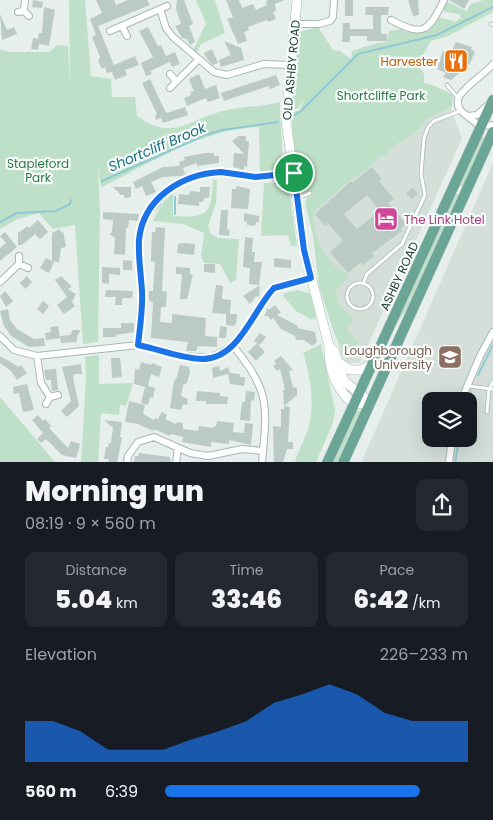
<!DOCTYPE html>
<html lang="en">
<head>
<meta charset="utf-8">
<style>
	:root { --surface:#171b24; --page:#242831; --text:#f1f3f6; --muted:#9ea1a6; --accent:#1a73e8 }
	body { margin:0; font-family:Poppins,sans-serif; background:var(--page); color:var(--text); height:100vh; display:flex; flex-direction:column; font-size:19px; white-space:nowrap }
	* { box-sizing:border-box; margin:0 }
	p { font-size:16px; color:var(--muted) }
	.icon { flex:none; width:28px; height:28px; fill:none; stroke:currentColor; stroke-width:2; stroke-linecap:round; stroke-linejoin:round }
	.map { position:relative; height:462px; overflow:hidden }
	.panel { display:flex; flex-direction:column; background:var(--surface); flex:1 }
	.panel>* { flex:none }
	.tools { position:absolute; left:422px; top:392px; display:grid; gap:10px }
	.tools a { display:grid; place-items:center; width:55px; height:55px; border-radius:10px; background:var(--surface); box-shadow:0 5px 20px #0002; font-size:25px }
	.pin { position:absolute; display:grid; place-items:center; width:42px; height:42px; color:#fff; margin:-21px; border:2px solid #fff; border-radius:50%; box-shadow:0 1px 5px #0007 }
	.round { display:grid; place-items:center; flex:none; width:52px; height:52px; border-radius:10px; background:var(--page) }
	.overview { display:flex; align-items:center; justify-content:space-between; height:85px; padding:0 25px }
	h1 { font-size:28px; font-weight:800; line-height:38px }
	.metrics { display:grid; grid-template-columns:repeat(3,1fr); gap:8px; height:85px; padding:5px 25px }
	.metrics div { display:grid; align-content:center; border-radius:10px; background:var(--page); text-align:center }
	.metrics b { font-size:25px; font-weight:800 }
	.metrics small { font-size:14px; font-weight:400 }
	.metrics p { font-size:14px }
	.chart { height:140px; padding:10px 25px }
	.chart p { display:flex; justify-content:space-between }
	.chart svg { width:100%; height:90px; margin-top:5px; fill:var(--accent); opacity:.7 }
	ul { padding:0 25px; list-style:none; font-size:16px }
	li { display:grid; grid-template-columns:80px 60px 1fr; align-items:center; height:38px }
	li i { height:12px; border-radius:6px; background:var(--accent) }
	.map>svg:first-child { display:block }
	.built { fill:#d4dfda; fill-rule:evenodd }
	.green { fill:#bfe0c8 }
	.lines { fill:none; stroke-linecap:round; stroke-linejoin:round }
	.stream { stroke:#8ec9d4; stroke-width:2 }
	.building { fill:#bbcac4; fill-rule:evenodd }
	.lane-casing { stroke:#a8b8b2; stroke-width:4.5 }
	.street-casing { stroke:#a8b8b2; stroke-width:8 }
	.secondary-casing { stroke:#a4bbb3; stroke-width:10 }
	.primary-casing { stroke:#c2cac8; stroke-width:11 }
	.lane { stroke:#fff; stroke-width:3 }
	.street { stroke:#fff; stroke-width:6 }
	.secondary { stroke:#fff; stroke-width:9 }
	.primary { stroke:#6aa596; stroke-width:10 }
	.route-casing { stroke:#fff; stroke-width:10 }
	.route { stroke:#1a73e8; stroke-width:6 }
	.labels { text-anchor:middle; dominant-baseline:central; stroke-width:4.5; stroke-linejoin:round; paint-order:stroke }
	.food-label { font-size:12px; fill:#c56008; stroke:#f7fbf9; text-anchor:end }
	.street-label { font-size:12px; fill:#24423a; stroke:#f7fbf9 }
	.park-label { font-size:12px; fill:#2d7a4b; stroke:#f7fbf9 }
	.hotel-label { font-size:12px; fill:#b23c85; stroke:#f7fbf9; text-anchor:start }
	.education-label { font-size:12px; fill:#785e54; stroke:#f7fbf9; text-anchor:end }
	.water-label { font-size:14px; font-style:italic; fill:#1c6f80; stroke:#f7fbf9 }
</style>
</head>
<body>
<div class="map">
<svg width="493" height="463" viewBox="0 0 493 463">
	<rect width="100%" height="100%" fill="#e6efeb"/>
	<path class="built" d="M447,96L462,139L361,360L358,363H347L340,352L310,211Z
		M493,163V462L361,463ZM431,401H469V439H431Z"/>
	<path class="green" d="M69,0H85L95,129L90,76L111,79L112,97H135L137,116C174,143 190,118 227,110C245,106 262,107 280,102C279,121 286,161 279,175H260L259,127C206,128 147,164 101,188L98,166L100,210L98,342L83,344L75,225L53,229L39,213L18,219L0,229V49L9,52H49L57,45L68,46L70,86Z
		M196,0H215L225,33L201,44L196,54L193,51L206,23Z
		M483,0H493V12L448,36L431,41L418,64L424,74V83L435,86L453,95L452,106L425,120L421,127L406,140L395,144L388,153L379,157L368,169L349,181L313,213C313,236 326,264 347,274L348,278L336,290C337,304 342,312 354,318L348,326V332L357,340L359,345L357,349L348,350L341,346L334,333L319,286L313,236L305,203L307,197L302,186L293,139L292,113L300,110L304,100L298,108L290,111L299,32L318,27L333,50L340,51L351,59L352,51C364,48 375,42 387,42L389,31L401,29C420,40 422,25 435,19C442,16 449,20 455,22L461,18L459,14L445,12L443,9L447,2L466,11L471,4Z
		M482,135L485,139L463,187L458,185Z
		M213,180H217L216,203L208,226L211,234L218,238L239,239L236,280L230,283L220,264L204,263L201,256L204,233L183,224L153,221L160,207L173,192V216C208,218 211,215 213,180Z
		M264,183H284L289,188L297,246H291L288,235L261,236Z
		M455,193L459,195L409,306L395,326Z
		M298,290L310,294L316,317L312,320L296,311L283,296L285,293Z
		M321,344L335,410L333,423L316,462H295C298,451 304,441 308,430C315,405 311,377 303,353Z
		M99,355V384L133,383L126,406L120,405L119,415L101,413L98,462H81L86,379L85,357Z
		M0,397L55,462H0Z
		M356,410L361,411L360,415L338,462L332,463Z"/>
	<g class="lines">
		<path class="stream" d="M293,116L301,111L358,54L437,35L493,7
			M102,181L205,135L222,130L278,122
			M175,214V197
			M0,222L17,213L56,211L70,204L71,200
			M478,375L493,345
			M455,463L459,439"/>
	</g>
	<path class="building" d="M33,0L43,2L42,8L32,7Z
		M96,0H114L116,5L128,0H147L150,5L98,26L114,65L135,56L139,65L125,70L127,75L115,80L112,72L107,73L105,67L102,69L98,61L100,57L92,37L96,35L90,19L102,13Z
		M177,0H184L193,24L189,26L195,42L190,45L187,39L182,38L175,26L181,24L176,9Z
		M226,0H239L242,8L253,4L256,10L267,5L266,1L269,0H285L275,4L276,11L273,12L276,19L268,22L267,20L248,27L249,30L244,32L247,41L238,44L227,19L233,17Z
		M345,0H353V16H345Z
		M408,0H418L419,15L413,16Z
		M449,0H469L464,9Z
		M44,7L55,10L49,46L39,44L38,50L31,49L33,38L38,39L39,33H42Z
		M366,7H389L388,15H381V34H387V41H367V36H350V42H342L343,23H350V29H373V15H365Z
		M0,14L7,30L14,27L17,34L2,40Z
		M148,27L158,46L161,45L166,56L175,52L180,64L172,67L170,62L150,71L152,74L146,76L141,63L153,57L139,31Z
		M224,41L241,48L244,60L221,67L219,60L231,55Z
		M456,42L472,47L471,49L475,52L469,65L466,64L463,70L451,80L443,77L446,73L437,69L443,51L450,55Z
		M212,49L218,63L213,65L207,59L204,53Z
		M199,74L205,89L216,85L220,98L208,102L206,98L187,106L184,98L191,95L190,92L194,91L189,79Z
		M276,75L280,85L270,89L269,86L224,101L221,93Z
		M150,79L165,111L167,113L185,107L188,115L163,123L161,118L156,120L155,116L157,114L142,83Z
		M239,136H246V141H249L247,167L244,166V170L233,167L234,153L244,154L232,141Z
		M205,153H214V156H219V163L197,166V163L183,168L185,174L181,176L163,177L151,182L156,192L146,196L142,186L136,189L133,182L163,167L180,166L179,162L185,160L184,157Z
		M372,167L382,179L379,181L394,199L388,203L406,224L400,229L402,231L372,253L374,256L363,265L361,262L348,273L330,252L343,241L328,223L325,226L315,214L351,181L352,183ZM367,195L380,211L357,229L344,214Z
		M236,186L250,189L248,209L231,208L232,189H236Z
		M113,187H131V197L124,198V195H121Z
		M200,187H210L209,198H204L203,202H199V206L178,204L179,194L189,195L190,191L200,192Z
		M413,188L418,194L412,199L406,193Z
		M221,210H228L227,229L230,230L229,236L219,235Z
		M103,212L139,214L138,221L129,220L128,228H126L125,255L114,254L115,238L110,234L112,232L113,220L103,219Z
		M244,213L259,216V222H256L255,226L247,225V222L244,221Z
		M38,220L48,232L40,239L35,234L22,245H18V233L28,226L29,228Z
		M156,227L165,228L162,291L167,292L166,307H161L160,322L172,323V314L206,318L205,336L217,337V347L198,346L196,351H186L188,342L151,338L153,303L149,300V291H153L155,262L151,261L152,232H155Z
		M60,229L61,233L63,231L66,247L61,248L59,262L52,261V233Z
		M5,232L17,247L0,261V248L6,243L0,236Z
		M245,237L253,238L252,252H255L254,262H262L259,285L249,284L250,268L243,267Z
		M184,243L195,244L194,255L177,253L178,244Z
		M46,258L54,262L49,273L40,268Z
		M274,258L291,260V268L274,267Z
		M123,260L132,261V270H123Z
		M204,264H215V273L204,272Z
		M102,267L120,268V275L109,274V284L102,283Z
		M176,267L190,268V274H193L187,299H180L182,274H176Z
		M27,276L32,282L25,289L20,283Z
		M61,276L72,287L68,289L76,294L72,302L75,306L64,314L57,305L67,297L55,280Z
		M216,285L223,286L222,299L231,300L230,314H237L236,324L233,326L226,325V314L212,313Z
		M260,285L259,297L256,296L250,304L243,296Z
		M106,290L133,291L132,298H122V305H115L116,297H105Z
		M5,291L13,301L6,307L0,296Z
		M43,301L49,306L43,314L37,309Z
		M275,305L281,313L277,315L298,326L297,328L315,332L317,342L312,346L304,340H296L295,336L281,329L273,318L271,320L268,316H264L267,311L266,308L269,310Z
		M8,309L10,320L17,329L34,339L44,338L45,346L29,347L11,336L4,326L0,311Z
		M121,323H134V332L116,335V337H103V328H121Z
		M58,326L60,338L46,340L45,333L51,332L50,327Z
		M220,326L227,327L226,338H219Z
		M73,330H81L77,336V342L61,343L60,336L70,335Z
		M260,333L266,337L260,345L254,341Z
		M257,343L265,352L256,361L248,352Z
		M0,356L19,367L21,365L27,373L17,380L11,371L0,363Z
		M281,356L293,370L289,371L293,387L297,388V395L284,406L283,390H285L280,369L277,371L273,366L276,364L274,361Z
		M111,358H120L122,377L112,378Z
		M141,362L151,365L152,363L162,367L159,377L151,374L148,386L155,388L153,398L150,397L148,405L141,403L145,387L134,384L135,369L139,370Z
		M81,364L82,374H74L73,378L79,406L67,417L61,411L71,401L62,367Z
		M180,365L189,367L190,372L187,383L183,385L181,396L188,399L187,405L183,404L181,410L170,408L174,381L177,377Z
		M219,366L220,371L228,367L230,373L240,374V377H245L244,386L230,384L228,374L213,378L212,368Z
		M56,369L58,390L52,391L51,380H46L44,370Z
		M27,384L34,410L23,412L19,393L14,394L13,387Z
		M197,391L220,393V396L228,397L227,404H206V401H196Z
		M246,391L255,392L254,401L251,400L250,421L240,420L242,402H245Z
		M129,401L145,405L143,414L154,420L155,418L158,419L162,412L167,415L165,419L176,424L177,422L183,423V429L198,431L199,426L212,428L216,426L217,421L234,423L233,432L244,433L245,423L253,424L251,445L229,440V444L211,442V447L199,445L182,442L183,437L171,434L170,436L154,429L153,431L138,424L125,422Z
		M284,406L290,407L288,442H293V449H287L283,463H274L273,426L281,427V409H284Z
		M38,415L43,421L45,419L51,426L49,428L68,448L71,441L80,444L76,458L62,455L46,439L41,443L37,439L43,433L32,420Z
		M104,420L122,422L120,437H122L117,463H108L109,459H104L106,447H108L109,443H111L113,428Z
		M139,453L170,457L171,463L134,462L135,456H138Z"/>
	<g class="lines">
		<defs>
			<path id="lane" d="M491,24L493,25
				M447,85L458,98
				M298,198L310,193
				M347 296a13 13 0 1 1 26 0a13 13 0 1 1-26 0Z
				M363,284L367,274L402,244L425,195L421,174L424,138L428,127L434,121L460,111
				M467,386L493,389
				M487,412L489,389L493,382"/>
			<path id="street" d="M160,9L166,28L173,37L214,72L227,75L264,64L291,65
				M24,11L25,0
				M18,12L24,11L29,16
				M391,20C424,37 428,32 444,0
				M295,24H319L330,21L333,17L334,0
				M122,26L127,36
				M110,31L167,6
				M493,64C482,79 440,97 466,115C478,124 476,127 493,125
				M170,74L176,81
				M170,88L198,60
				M468,116L477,115L488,105
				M19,256V264L28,268
				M0,282L19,264
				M0,336L14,350L37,356L138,345L183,356L210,358L233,346L274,288L311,278
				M138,345L142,293L139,240L143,224L149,212L168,190L187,178L201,174L221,172L260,177L294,173
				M233,346C271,391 267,407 262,463
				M37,356L41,383L50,397
				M461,401L480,356L493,332
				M46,404L50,397L58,395
				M127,463L128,456L138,442L154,437L190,453L208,456L242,449L263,451
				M176,463L178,448
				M449,463L452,439"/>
			<path id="secondary" d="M297,0L286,121L304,250L329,346C328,368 336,390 354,404L370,403
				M329,346L335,352L344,381L364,397
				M338,362L350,370H361L372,364"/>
			<path id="primary" d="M327,463L493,100
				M343,463L493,132"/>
		</defs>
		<use href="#lane" class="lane-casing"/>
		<use href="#street" class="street-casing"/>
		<use href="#secondary" class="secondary-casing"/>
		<use href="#primary" class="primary-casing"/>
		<use href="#lane" class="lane"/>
		<use href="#street" class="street"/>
		<use href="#secondary" class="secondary"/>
		<use href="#primary" class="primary"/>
	</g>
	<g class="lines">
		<defs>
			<path id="route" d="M221,172L256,177L294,173L304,250L311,278L274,288C253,310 239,359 203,359C181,359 159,349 138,345C140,327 143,309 142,291C141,274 138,257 139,240C143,198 182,174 221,172Z"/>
		</defs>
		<use href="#route" class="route-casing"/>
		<use href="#route" class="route"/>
	</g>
	<defs>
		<symbol id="restaurant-square" viewBox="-11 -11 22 22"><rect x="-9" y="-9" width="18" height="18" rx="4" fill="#e8710a" stroke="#f7fbf9"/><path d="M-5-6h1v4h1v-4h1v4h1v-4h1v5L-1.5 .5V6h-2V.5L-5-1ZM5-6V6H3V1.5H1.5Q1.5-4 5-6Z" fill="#fff"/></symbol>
		<symbol id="hotel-square" viewBox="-11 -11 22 22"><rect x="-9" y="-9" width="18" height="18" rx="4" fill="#d1479c" stroke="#f7fbf9"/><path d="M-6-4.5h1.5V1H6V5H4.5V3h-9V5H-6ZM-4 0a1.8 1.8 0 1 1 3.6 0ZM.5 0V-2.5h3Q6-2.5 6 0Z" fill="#fff"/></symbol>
		<symbol id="university-square" viewBox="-11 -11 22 22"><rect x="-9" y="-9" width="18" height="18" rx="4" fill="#8d6e63" stroke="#f7fbf9"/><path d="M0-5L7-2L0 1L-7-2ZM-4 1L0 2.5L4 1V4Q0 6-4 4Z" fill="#fff"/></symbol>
	</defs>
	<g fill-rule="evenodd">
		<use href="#restaurant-square" x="442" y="47" width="28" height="28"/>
		<use href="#hotel-square" x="372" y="205" width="28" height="28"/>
		<use href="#university-square" x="436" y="343" width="28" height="28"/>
	</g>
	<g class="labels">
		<g class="food-label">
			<text x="438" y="61">Harvester</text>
		</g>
		<g class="street-label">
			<text transform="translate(291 70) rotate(-85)">OLD ASHBY ROAD</text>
			<text transform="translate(399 276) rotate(-65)">ASHBY ROAD</text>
		</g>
		<g class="park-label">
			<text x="381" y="95">Shortcliffe Park</text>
			<text x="38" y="163">Stapleford<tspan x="38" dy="14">Park</tspan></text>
		</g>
		<g class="hotel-label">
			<text x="404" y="219">The Link Hotel</text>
		</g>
		<g class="education-label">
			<text x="432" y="350">Loughborough<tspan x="432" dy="14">University</tspan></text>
		</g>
		<g class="water-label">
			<text transform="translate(157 147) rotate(-23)">Shortcliff Brook</text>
		</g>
	</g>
</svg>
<div class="tools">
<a><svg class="icon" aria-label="layers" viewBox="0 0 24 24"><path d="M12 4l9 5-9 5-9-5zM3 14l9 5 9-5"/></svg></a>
</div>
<div class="pin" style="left:294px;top:173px;background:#1e9e55"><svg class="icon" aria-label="arrive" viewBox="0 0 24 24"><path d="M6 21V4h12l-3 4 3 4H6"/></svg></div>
</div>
<section class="panel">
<div class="overview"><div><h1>Morning run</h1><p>08:19 · 9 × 560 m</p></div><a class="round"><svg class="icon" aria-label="share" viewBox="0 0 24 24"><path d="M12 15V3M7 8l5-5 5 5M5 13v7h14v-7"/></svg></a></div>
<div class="metrics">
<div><p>Distance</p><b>5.04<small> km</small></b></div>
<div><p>Time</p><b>33:46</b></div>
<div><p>Pace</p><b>6:42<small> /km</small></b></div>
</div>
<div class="chart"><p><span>Elevation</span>226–233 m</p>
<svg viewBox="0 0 160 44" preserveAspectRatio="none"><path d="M0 44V24L10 24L20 29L30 38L40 38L50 38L60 33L70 29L80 24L90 15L100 11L110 6L120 11L130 20L140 24L150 24L160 24V44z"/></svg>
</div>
<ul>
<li><b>560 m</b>6:39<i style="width:84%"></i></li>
</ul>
</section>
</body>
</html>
